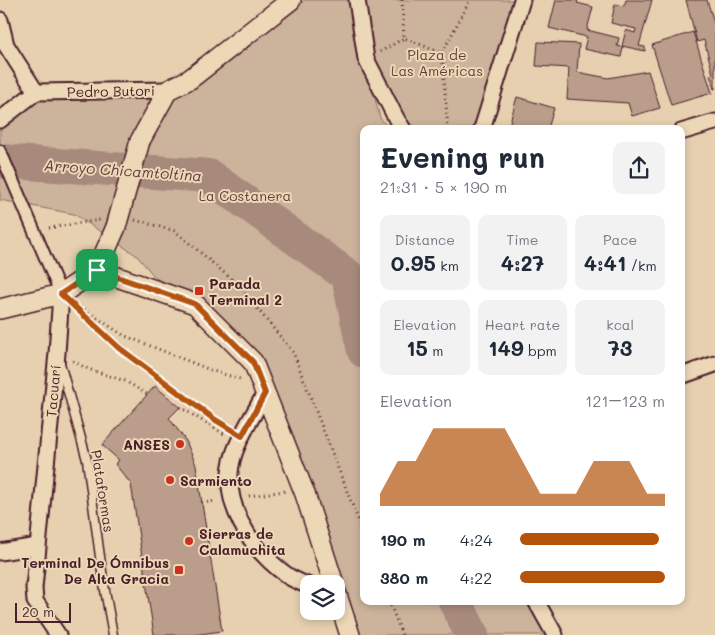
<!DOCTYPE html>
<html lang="en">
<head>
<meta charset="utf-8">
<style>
	:root { --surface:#fff; --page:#f2f2f3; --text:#1f2937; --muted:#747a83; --accent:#b45309 }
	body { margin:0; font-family:Mali,sans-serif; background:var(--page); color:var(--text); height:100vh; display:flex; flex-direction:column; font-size:19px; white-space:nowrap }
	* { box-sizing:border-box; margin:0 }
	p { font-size:16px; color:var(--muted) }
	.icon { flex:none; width:28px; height:28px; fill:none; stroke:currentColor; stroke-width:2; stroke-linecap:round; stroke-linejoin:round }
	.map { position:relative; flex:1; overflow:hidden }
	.panel { position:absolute; left:360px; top:125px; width:325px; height:480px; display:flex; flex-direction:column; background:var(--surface); border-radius:10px; box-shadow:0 2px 8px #0003 }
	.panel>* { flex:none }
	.buttons { position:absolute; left:300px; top:575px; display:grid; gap:10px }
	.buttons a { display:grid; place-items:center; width:45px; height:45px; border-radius:10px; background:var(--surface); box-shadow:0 2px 8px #0003; font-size:25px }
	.scale { position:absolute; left:15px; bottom:12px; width:56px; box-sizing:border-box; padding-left:5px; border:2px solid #4a1f2b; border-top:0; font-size:14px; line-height:18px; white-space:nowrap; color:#4a1f2b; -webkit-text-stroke:4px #ecd7b6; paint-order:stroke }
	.pin { position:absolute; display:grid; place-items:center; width:42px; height:42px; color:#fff; margin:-21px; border-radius:10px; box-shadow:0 2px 8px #0006 }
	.round { display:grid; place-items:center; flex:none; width:52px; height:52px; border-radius:10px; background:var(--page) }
	.headline { display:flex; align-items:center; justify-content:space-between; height:85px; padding:0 20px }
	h1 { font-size:28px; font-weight:700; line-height:38px }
	.stats { display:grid; grid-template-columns:repeat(3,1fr); gap:8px; height:85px; padding:5px 20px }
	.stats div { display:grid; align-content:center; border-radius:10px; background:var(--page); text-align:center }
	.stats b { font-size:21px; font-weight:700 }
	.stats small { font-size:14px; font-weight:400 }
	.stats p { font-size:14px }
	.chart { height:140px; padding:10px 20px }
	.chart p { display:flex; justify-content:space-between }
	.chart svg { width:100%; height:90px; margin-top:5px; fill:var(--accent); opacity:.7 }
	ul { padding:0 20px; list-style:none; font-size:16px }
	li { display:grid; grid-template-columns:80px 60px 1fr; align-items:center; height:38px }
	li i { height:12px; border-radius:6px; background:var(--accent) }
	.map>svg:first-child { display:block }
	.green { fill:#ccb39b; stroke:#8b6963 }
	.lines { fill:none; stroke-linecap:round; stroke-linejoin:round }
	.river { stroke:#a88a7b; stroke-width:34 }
	.building { fill:#ba9e8b; stroke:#4a1f2b }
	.service-casing { stroke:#4a1f2b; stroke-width:11 }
	.pedestrian-casing { stroke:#4a1f2b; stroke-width:15 }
	.minor-casing { stroke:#4a1f2b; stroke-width:19 }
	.tertiary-casing { stroke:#4a1f2b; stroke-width:22 }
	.path { stroke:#4a1f2b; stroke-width:3; stroke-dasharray:1 4; stroke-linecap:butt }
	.service { stroke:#ecd7b6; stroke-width:8 }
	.pedestrian { stroke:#ecd7b6; stroke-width:11 }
	.minor { stroke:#ecd7b6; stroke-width:15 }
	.tertiary { stroke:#ecd7b6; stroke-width:19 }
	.tertiary-bridge-casing { stroke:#4a1f2b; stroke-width:22; stroke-linecap:butt }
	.tertiary-bridge { stroke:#ecd7b6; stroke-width:19 }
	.route-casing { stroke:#fff; stroke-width:10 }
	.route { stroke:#b45309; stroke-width:6 }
	.poi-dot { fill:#c8321e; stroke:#ecd7b6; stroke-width:2 }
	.labels { text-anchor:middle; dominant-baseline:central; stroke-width:4; stroke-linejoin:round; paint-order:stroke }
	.park-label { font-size:14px; fill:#643d41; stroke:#ecd7b6 }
	.street-label { font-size:14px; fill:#4a1f2b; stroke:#ecd7b6 }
	.poi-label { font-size:14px; font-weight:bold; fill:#4a1f2b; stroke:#ecd7b6; text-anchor:start }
	.water-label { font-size:15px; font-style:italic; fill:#623a3f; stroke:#ecd7b6 }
</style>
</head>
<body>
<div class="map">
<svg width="715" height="635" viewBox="0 0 715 635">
	<rect width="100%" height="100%" fill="#e6d0b0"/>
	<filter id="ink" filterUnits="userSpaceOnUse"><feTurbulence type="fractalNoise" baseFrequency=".02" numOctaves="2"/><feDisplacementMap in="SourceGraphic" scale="10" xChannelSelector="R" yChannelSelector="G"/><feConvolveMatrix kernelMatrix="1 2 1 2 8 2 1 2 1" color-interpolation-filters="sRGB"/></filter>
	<g filter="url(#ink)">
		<path class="green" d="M305,0H350L380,118L389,129H364V601H530L551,635H356L249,350L155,277L136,255L74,214L0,200V120L36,95L118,92L180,95Z
			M356,0H522L481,129H403L366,59Z"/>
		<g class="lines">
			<path class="river" d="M0,161L209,176L348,276L364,351
				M455,601L472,635"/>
		</g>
		<path class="building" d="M556,0H578L577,3L593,7L587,30L619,38L617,46L623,47L621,57L584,49L587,37L549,28Z
			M626,0H652L639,46L645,47V51L622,46L626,30L635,33L636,29L611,23L615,4L624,6Z
			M686,0H707L715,26V89H714L710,75L713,74L704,40L697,42Z
			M693,32L712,93L671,105L652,45Z
			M538,42L579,44L577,72L608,78L648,71L660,108L632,116L628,103L567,99L569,68L536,66Z
			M517,97L554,108L548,129H508Z
			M155,386L180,407L169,418L186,441L196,465L222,631L193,635H154L131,484L115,464L119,460L102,445Z"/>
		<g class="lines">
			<defs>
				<path id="service" d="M60,363L87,460L103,579L113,635"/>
				<path id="pedestrian" d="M0,151L61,294"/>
				<path id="minor" d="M357,0L366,59L397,120L403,129
					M0,20L6,45L36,92
					M0,120L36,92L168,90
					M482,129L522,0
					M681,132L715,122
					M681,376L715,364
					M265,393C255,413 241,433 234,454C218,501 251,550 288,576C294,580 302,583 309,586
					M0,552L38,546
					M536,601L555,635
					M58,635L35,601L34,588L57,353L61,294"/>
				<path id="tertiary" d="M140,141L168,90L190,79L291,0
					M97,270L195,304L253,362L305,494L334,584
					M97,270L116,227
					M0,309L61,294L97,270
					M336,592L350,635"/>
			</defs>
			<use href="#service" class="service-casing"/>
			<use href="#pedestrian" class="pedestrian-casing"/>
			<use href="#minor" class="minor-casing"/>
			<use href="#tertiary" class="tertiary-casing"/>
			<path class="path" d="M402,0L404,38L442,53L470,0
				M380,52L404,38
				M442,53L448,129
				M135,220L175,231L236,283L293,352L364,535
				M49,228L100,220
				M76,304L123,335L213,371L240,379
				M76,308L119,348L214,419L228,428
				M73,361L88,369L125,381L147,394
				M180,407L224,434
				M249,496L285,491
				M202,503L216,501
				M389,601L402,635"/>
			<use href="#service" class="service"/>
			<use href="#pedestrian" class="pedestrian"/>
			<use href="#minor" class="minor"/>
			<use href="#tertiary" class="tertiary"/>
			<defs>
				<path id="tertiary-bridge" d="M116,227L140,141"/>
			</defs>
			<use href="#tertiary-bridge" class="tertiary-bridge-casing"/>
			<use href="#tertiary-bridge" class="tertiary-bridge"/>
		</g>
	</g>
	<g class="lines" filter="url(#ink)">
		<defs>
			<path id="route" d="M97,270L195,304L253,362L265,393L242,436L214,419L119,348L61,294Z"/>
		</defs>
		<use href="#route" class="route-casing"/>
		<use href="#route" class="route"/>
	</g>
	<g class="poi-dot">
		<rect x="194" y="286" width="10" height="10" rx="2.5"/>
		<circle cx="180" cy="444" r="5"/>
		<circle cx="170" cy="480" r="5"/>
		<circle cx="189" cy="541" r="5"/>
		<rect x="174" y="565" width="10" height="10" rx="2.5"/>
	</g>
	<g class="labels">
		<g class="park-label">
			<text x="437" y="54">Plaza de<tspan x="437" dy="16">Las Américas</tspan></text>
			<text x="245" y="195">La Costanera</text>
		</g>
		<g class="street-label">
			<text transform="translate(111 91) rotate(-1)">Pedro Butori</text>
			<text transform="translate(53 391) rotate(-85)">Tacuarí</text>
			<text transform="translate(103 491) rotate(81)">Plataformas</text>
		</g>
		<g class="poi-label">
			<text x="209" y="283">Parada<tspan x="209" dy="16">Terminal 2</tspan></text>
			<text x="170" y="444" text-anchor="end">ANSES</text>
			<text x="180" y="480">Sarmiento</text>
			<text x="199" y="533">Sierras de<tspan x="199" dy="16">Calamuchita</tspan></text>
			<text x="169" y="562" text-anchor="end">Terminal De Ómnibus<tspan x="169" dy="16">De Alta Gracia</tspan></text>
		</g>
		<g class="water-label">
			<text transform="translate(123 170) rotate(4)">Arroyo Chicamtoltina</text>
		</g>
	</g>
</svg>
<div class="buttons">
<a><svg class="icon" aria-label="layers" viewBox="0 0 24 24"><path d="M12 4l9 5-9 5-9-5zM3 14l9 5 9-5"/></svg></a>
</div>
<div class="scale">20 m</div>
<div class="pin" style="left:97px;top:270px;background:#1e9e55"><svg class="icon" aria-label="arrive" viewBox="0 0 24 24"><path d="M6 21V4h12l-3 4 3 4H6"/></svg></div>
<section class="panel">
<div class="headline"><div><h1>Evening run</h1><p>21:31 · 5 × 190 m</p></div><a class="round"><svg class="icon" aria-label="share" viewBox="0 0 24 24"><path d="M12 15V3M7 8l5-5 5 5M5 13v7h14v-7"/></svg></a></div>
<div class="stats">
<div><p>Distance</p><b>0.95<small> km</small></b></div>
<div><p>Time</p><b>4:27</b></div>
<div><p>Pace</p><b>4:41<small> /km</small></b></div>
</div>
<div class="stats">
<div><p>Elevation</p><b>15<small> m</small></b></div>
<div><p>Heart rate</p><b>149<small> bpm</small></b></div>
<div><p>kcal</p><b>73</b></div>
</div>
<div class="chart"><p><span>Elevation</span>121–123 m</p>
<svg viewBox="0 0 160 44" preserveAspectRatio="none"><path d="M0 44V38L10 22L20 22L30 6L40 6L50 6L60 6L70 6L80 22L90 38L100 38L110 38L120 22L130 22L140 22L150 38L160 38V44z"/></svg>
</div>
<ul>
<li><b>190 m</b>4:24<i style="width:96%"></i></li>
<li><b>380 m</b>4:22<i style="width:100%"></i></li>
</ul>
</section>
</div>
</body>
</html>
